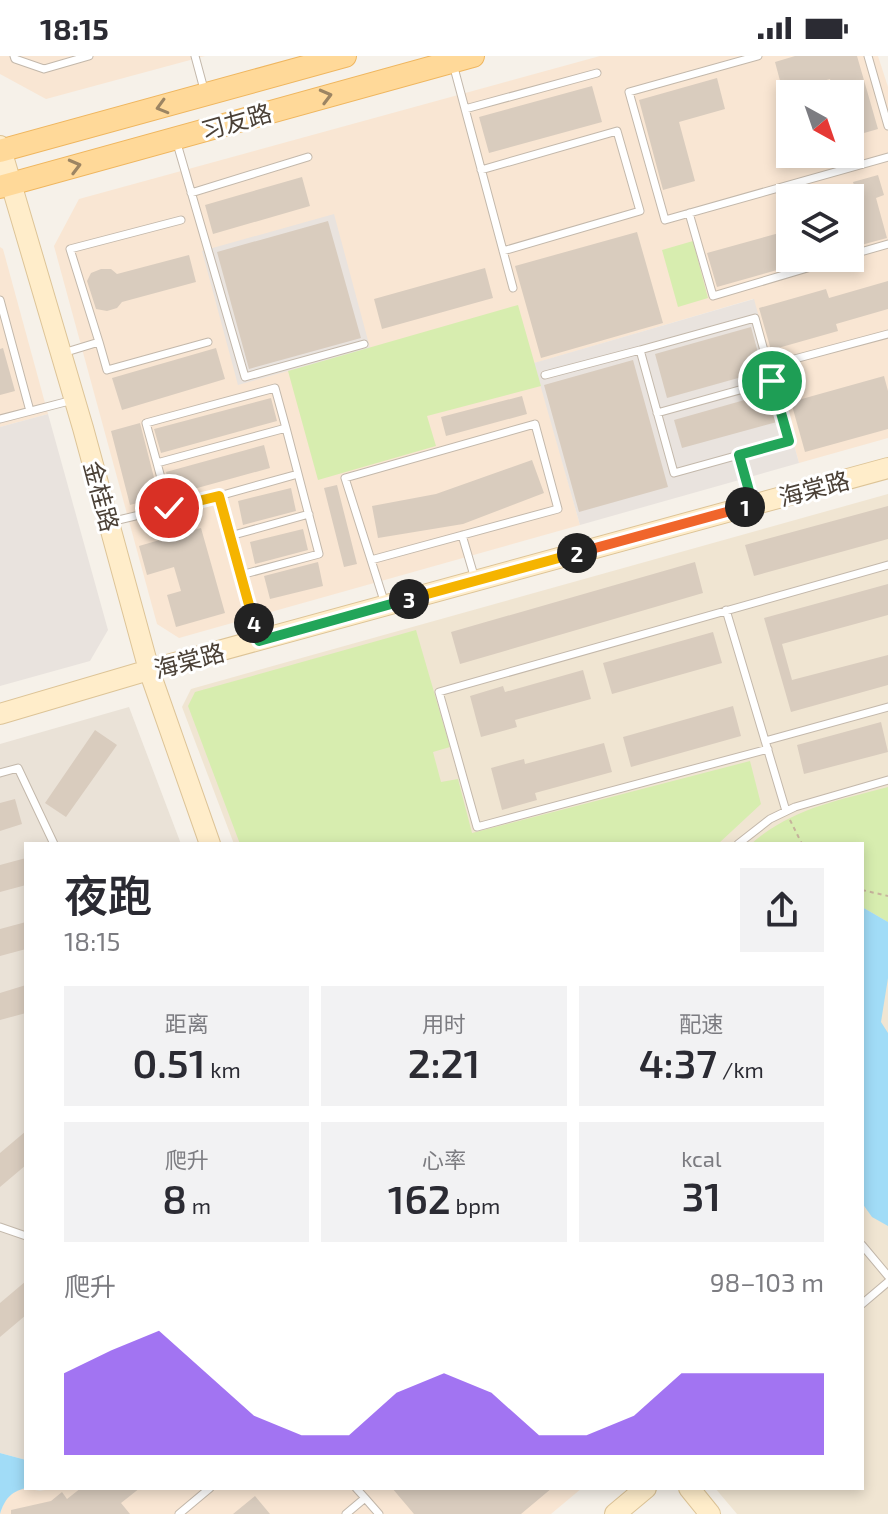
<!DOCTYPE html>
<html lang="zh">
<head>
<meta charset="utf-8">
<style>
	:root { --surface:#fff; --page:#f2f2f3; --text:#2b2b33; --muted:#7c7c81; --accent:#7c3aed }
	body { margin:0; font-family:"Exo 2","Noto Sans SC",sans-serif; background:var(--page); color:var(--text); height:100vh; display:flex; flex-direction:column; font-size:30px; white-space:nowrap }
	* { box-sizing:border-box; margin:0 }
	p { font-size:26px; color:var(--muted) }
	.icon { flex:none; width:44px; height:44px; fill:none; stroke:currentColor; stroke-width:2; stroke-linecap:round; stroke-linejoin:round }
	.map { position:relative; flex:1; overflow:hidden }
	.side { position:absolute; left:24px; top:786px; width:840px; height:648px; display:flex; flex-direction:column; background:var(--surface); border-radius:0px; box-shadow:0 4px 12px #0003 }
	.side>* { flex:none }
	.needle { width:52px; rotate:140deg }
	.tools { position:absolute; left:776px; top:24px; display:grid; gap:16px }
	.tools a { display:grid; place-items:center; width:88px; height:88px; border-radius:0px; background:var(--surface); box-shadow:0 4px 12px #0003; font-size:40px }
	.pin { position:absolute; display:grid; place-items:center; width:68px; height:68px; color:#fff; margin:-34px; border:4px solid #fff; border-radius:50%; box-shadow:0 2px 8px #0007 }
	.km { position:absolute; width:40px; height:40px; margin:-20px; border-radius:50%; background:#222; color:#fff; font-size:22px; line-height:40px; text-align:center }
	.round { display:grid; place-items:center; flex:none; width:84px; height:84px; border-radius:0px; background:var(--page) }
	.headline { display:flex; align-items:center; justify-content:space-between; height:136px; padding:0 40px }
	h1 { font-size:44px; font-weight:600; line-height:60px }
	.stats { display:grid; grid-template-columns:repeat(3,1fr); gap:12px; height:136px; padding:8px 40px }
	.stats div { display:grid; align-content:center; border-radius:0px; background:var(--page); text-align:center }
	.stats b { font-size:40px; font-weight:600 }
	.stats small { font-size:22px; font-weight:400 }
	.stats p { font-size:22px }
	.chart { height:224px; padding:16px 40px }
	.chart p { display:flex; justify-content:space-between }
	.chart svg { width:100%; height:144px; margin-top:8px; fill:var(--accent); opacity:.7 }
	.status { display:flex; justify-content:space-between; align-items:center; height:56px; padding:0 40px; background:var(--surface); direction:ltr }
	.status svg { height:22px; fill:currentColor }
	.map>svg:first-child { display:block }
	.residential { fill:#eae2d7 }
	.commercial { fill:#f9e6d3; fill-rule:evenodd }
	.industrial { fill:#e9e3de }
	.education { fill:#f0e5d2 }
	.green { fill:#d7edaf }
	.water { fill:#a1dcf7 }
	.building { fill:#d9ccbe }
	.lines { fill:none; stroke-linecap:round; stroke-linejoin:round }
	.lane-casing { stroke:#c3b8ab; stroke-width:9 }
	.secondary-casing { stroke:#ddc497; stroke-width:22 }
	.primary-casing { stroke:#efb65f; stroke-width:24 }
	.path { stroke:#c6b29b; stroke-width:2; stroke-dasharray:4 4; stroke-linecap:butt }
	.lane { stroke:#fff; stroke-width:7 }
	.secondary { stroke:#ffedca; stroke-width:20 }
	.primary { stroke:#ffd999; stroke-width:22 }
	.oneway { stroke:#9c8563 }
	.split-1-casing { stroke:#fff; stroke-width:16 }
	.split-2-casing { stroke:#fff; stroke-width:16 }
	.split-3-casing { stroke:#fff; stroke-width:16 }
	.split-4-casing { stroke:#fff; stroke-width:16 }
	.split-5-casing { stroke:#fff; stroke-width:16 }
	.split-1 { stroke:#22a559; stroke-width:10 }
	.split-2 { stroke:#f0652b; stroke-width:10 }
	.split-3 { stroke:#f5b400; stroke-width:10 }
	.split-4 { stroke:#22a559; stroke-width:10 }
	.split-5 { stroke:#f5b400; stroke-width:10 }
	.labels { text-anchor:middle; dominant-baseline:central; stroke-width:6; stroke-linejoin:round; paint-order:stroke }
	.street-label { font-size:24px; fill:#4b4137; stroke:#fff }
</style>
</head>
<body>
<div class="status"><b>18:15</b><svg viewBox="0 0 49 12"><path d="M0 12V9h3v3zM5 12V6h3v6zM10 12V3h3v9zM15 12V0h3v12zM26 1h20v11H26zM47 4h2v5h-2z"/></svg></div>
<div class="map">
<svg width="888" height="1458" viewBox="0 0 888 1458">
	<rect width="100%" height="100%" fill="#f6f1e9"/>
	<path class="residential" d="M129,651L181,788H26V1404L0,1397V688Z"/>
	<path class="commercial" d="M0,0H205L46,43L0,18Z
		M600,0H878L888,31V382L799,407L753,243L535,307L580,469L179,582L157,568L54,190L79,143ZM790,38H850V98H790ZM790,142H850V202H790Z
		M0,191L3,193L48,358L0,371Z
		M25,1432L40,1435L54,1432H582L551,1458H0L5,1443L14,1435Z"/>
	<path class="industrial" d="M334,158L370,292L238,329L202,195Z
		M754,243L799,407L580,469L534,307Z
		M48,358L108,574L90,605L0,630V371Z"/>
	<path class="education" d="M888,438V1458H737L715,1432H862V788H234L182,651L191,633Z"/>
	<path class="green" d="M693,185L708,242L678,251L662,194Z
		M518,249L541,330L427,360L436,390L318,424L288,315Z
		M416,574L450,691L433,696L441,726L458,723L472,777L750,705L761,748L718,788H240L188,650L195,636Z
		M888,731V866L862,851V788H751C792,752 837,745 888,731Z"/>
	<path class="water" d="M862,851L888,866V922L881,966L888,977V1170L872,1161L862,1147Z
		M0,1397L26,1404V1432C10,1436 5,1443 0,1458Z"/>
	<path class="building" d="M795,0H857L878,73L850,81V38H834L830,23L783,36L775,6Z
		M717,22L725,53L679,66L695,125L663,134L639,44Z
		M592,30L602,66L489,97L479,61Z
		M878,119L884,139L876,142L887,182L850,192V149L859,146L853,126Z
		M302,121L310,150L213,178L205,149Z
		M328,165L361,282L249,313L217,196Z
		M790,174V202H809V205L717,231L707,197Z
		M637,176L663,267L541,302L515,210Z
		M189,199L196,226L122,246L117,252L107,255L96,253L87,225L91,217L101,213H111L117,218Z
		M485,212L493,242L382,273L374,243Z
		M888,225V253L836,268L838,275L771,294L759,252L826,233L829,242Z
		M751,271L763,315L667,342L655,298Z
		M3,292L15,335L0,339V293Z
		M216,292L225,323L122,354L112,322Z
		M633,304L668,431L579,456L544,329Z
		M884,320L888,335V373L805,396L791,346Z
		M769,337L777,366L682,392L674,364Z
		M522,340L527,358L446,380L441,361Z
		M271,342L277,365L161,397L154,373Z
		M140,367L159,441L130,449L111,375Z
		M264,389L270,412L172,439L166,416Z
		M532,404L544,437L463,468L378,482L372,450L436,438Z
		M337,429L357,508L344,511L324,432Z
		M291,432L296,455L243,469L238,445Z
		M888,450V483L754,520L745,489Z
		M201,472L225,557L176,571L167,539L181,535L174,511L147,519L139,490Z
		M303,473L308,494L255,508L250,486Z
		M318,506L323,530L270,543L264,520Z
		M695,506L703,537L460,608L451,576Z
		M888,528V559L782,588L792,624L888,599V629L791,656L764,562Z
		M713,576L722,607L612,638L603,607Z
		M583,614L591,643L515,664L517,671L481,681L470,640L503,630L505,636Z
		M733,650L741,680L631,711L623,681Z
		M881,666L888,696L804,718L797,689Z
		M95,674L117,689L66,761L45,747Z
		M604,687L612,716L535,737L537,744L502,754L491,712L524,703L525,708Z
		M15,743L22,768L0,775V747Z
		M26,802V829L0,836V809Z
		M26,866V893L0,900V873Z
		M26,929V957L0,964V937Z
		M26,1075V1109L0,1131V1097Z
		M26,1225V1259L0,1281V1247Z
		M81,1432H140L121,1447L130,1458H11V1454L51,1445L62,1436L67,1443Z
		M392,1432H552L521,1458H414Z
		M255,1440L270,1458H233Z"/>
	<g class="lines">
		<defs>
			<path id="lane" d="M14,0L15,3L44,13L89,0
				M195,0L205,37
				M758,0L629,36L665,164L888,101
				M868,0L888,70
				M453,8L513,232
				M465,53L597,17
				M176,84L245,321L364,288
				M481,114L617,75L640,155L503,195
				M191,137L308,101
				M689,157L713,240L841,202
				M850,199L888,188
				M0,244L30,355
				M99,286L107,314L208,286
				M63,297L99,286L70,193L181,164
				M787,305L888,278
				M545,319L640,294
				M657,357L772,325
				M0,363L73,344
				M739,399L789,385L755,262L640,294L674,417L739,399L752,447
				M157,407L146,367L275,332L286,372
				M219,440L298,418
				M169,452L157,407L286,372L319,498L241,519
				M110,466L219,440L259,583
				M462,479L475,523
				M230,480L309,458
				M371,504L558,453L535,368L345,422L385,548
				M726,554L786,755
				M765,685L888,651
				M768,693L477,771L439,636L888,509
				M0,717L18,712L54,788
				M738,788L770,763L795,751L888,724
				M0,1171L26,1180
				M862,1189L888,1220
				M862,1248L888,1226
				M356,1432L365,1442
				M179,1458L210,1432
				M346,1458L365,1442L379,1458"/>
			<path id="secondary" d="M0,90L83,372L149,614L210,788
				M0,658L149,614L888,412
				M689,1432L710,1458
				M615,1458L646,1432"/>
			<path id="primary" d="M0,95L345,0
				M0,131L473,0"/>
		</defs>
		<use href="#lane" class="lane-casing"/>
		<use href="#secondary" class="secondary-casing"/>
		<use href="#primary" class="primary-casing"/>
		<path class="path" d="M790,764L802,788
			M862,834L888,840"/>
		<use href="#lane" class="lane"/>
		<use href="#secondary" class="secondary"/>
		<use href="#primary" class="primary"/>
	</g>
	<defs><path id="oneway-chevron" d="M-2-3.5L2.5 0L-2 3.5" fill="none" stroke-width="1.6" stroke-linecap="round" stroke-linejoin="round" transform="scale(2)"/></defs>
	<g class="oneway">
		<use href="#oneway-chevron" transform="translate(326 40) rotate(-15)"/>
		<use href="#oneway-chevron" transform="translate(162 51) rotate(164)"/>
		<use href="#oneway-chevron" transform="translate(75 110) rotate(-15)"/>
	</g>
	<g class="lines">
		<defs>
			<path id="split-1" d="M745,451L753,449L739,399L789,385L772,325"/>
			<path id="split-2" d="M577,497L745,451"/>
			<path id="split-3" d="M409,543L577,497"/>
			<path id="split-4" d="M254,567L259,585L409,543"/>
			<path id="split-5" d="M169,452L219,440L254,567"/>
		</defs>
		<use href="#split-1" class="split-1-casing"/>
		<use href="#split-2" class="split-2-casing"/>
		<use href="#split-3" class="split-3-casing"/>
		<use href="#split-4" class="split-4-casing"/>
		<use href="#split-5" class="split-5-casing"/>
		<use href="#split-1" class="split-1"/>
		<use href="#split-2" class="split-2"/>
		<use href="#split-3" class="split-3"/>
		<use href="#split-4" class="split-4"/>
		<use href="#split-5" class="split-5"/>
	</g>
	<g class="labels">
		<g class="street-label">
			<text transform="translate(236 65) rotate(-16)">习友路</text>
			<text transform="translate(814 432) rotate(-15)">海棠路</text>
			<text transform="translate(102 440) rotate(75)">金桂路</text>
			<text transform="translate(189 604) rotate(-15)">海棠路</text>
		</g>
	</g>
</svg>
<div class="tools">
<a><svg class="needle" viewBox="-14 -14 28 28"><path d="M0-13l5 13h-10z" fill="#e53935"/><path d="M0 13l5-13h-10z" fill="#7c7c81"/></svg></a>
<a><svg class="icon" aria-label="layers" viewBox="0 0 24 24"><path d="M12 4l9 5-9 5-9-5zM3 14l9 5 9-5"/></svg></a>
</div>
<div class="pin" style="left:772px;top:325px;background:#1e9e55"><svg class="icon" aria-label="arrive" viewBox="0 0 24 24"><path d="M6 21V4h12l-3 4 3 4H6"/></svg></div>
<div class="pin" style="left:169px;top:452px;background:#d93025"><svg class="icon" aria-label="check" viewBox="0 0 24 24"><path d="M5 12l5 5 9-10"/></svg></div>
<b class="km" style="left:745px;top:451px">1</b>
<b class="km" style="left:577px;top:497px">2</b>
<b class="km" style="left:409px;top:543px">3</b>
<b class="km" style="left:254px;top:567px">4</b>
<section class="side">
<div class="headline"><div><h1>夜跑</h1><p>18:15</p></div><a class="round"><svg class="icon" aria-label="share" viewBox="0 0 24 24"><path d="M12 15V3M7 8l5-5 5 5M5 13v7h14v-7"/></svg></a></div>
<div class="stats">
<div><p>距离</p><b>0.51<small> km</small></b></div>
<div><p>用时</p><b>2:21</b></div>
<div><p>配速</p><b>4:37<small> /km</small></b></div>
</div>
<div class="stats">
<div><p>爬升</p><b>8<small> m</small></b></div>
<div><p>心率</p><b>162<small> bpm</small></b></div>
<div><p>kcal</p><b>31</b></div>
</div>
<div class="chart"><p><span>爬升</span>98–103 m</p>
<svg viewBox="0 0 160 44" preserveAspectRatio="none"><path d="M0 44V19L10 12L20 6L30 19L40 32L50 38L60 38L70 25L80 19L90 25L100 38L110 38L120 32L130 19L140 19L150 19L160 19V44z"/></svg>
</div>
</section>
</div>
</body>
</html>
